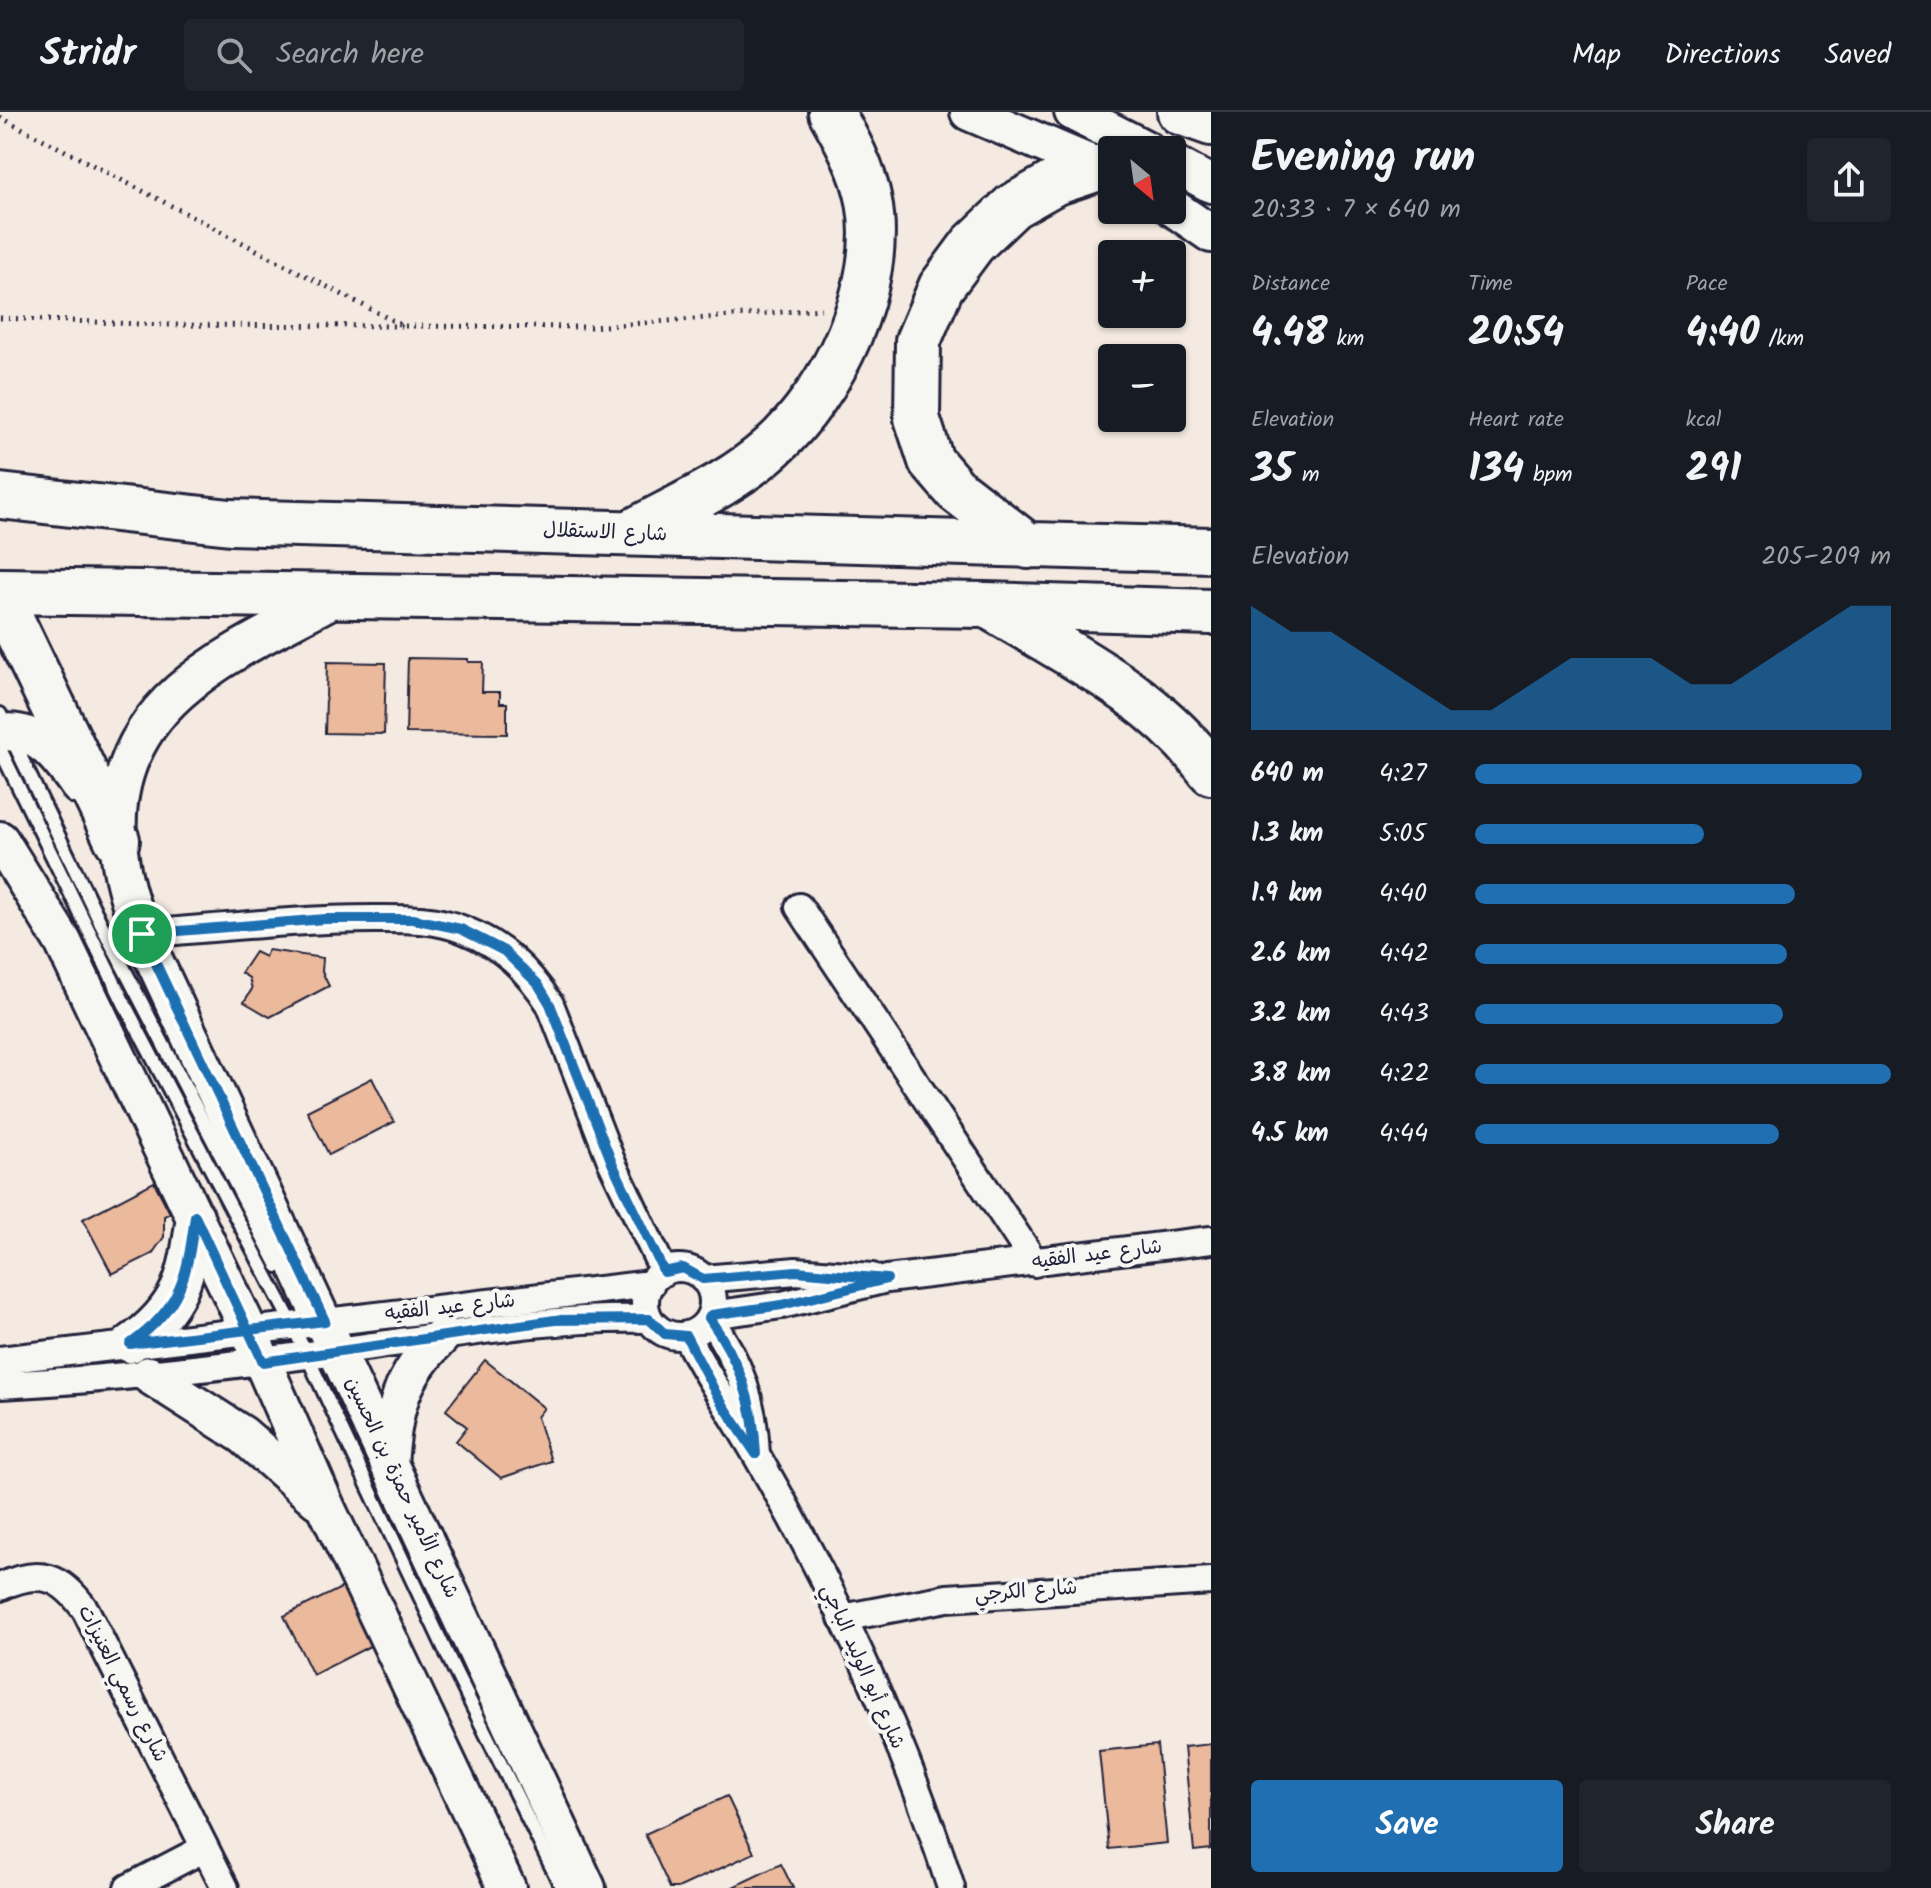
<!DOCTYPE html>
<html lang="en">
<head>
<meta charset="utf-8">
<style>
	:root { --surface:#171b24; --page:#20242c; --text:#f1f3f6; --muted:#9ea1a6; --line:#363941; --accent:#1f6fb2 }
	body { margin:0; font-family:Kalam,"Playpen Sans Arabic",sans-serif; background:var(--page); color:var(--text); height:100vh; display:flex; flex-direction:column; font-size:30px; white-space:nowrap }
	* { box-sizing:border-box; margin:0 }
	p { font-size:26px; color:var(--muted) }
	.icon { flex:none; width:44px; height:44px; fill:none; stroke:currentColor; stroke-width:2; stroke-linecap:round; stroke-linejoin:round }
	.map { position:relative; flex:1; overflow:hidden }
	.details { display:flex; flex-direction:column; background:var(--surface); width:720px }
	.details>* { flex:none }
	.needle { width:52px; rotate:151deg }
	.tools { position:absolute; left:1098px; top:24px; display:grid; gap:16px }
	.tools a { display:grid; place-items:center; width:88px; height:88px; border-radius:8px; background:var(--surface); box-shadow:0 2px 6px #0004; font-size:40px }
	.pin { position:absolute; display:grid; place-items:center; width:68px; height:68px; color:#fff; margin:-34px; border:4px solid #fff; border-radius:50%; box-shadow:0 2px 8px #0007 }
	.round { display:grid; place-items:center; flex:none; width:84px; height:84px; border-radius:8px; background:var(--page) }
	.head { display:flex; align-items:center; justify-content:space-between; height:136px; padding:0 40px }
	h1 { font-size:44px; font-weight:700; line-height:60px }
	.figures { display:grid; grid-template-columns:repeat(3,1fr); gap:12px; height:136px; padding:8px 40px }
	.figures div { display:grid; align-content:center }
	.figures b { font-size:40px; font-weight:700 }
	.figures small { font-size:22px; font-weight:400 }
	.figures p { font-size:22px }
	.chart { height:224px; padding:16px 40px }
	.chart p { display:flex; justify-content:space-between }
	.chart svg { width:100%; height:144px; margin-top:8px; fill:var(--accent); opacity:.7 }
	.primary-button { display:flex; gap:16px; margin-top:auto; padding:16px 40px }
	.primary-button a { flex:1; height:92px; border-radius:8px; background:var(--accent); color:#fff; font-size:32px; font-weight:700; line-height:92px; text-align:center }
	.primary-button a+a { background:var(--page); color:var(--text) }
	ul { padding:0 40px; list-style:none; font-size:26px }
	li { display:grid; grid-template-columns:128px 96px 1fr; align-items:center; height:60px }
	li i { height:20px; border-radius:10px; background:var(--accent) }
	header { display:flex; align-items:center; gap:48px; box-sizing:border-box; height:112px; padding:0 40px; background:var(--surface); border-bottom:2px solid var(--line) }
	header strong { font-size:38px }
	nav { display:flex; gap:44px; margin-inline-start:auto; font-size:28px }
	.search { width:560px; height:72px; background:var(--page); display:flex; align-items:center; gap:20px; box-sizing:border-box; padding:0 28px; border-radius:8px; color:var(--muted); font-size:30px }
	main { display:flex; flex:1; min-height:0 }
	.map>svg:first-child { display:block }
	.building { fill:#ebb99c; stroke:#22223b; stroke-width:2 }
	.lines { fill:none; stroke-linecap:round; stroke-linejoin:round }
	.lane-casing { stroke:#22223b; stroke-width:18 }
	.street-casing { stroke:#22223b; stroke-width:32 }
	.secondary-casing { stroke:#22223b; stroke-width:42 }
	.highway-casing { stroke:#22223b; stroke-width:50 }
	.path { stroke:#22223b; stroke-width:5; stroke-dasharray:2 6; stroke-linecap:butt }
	.lane { stroke:#f6f6f2; stroke-width:12 }
	.street { stroke:#f6f6f2; stroke-width:26 }
	.secondary { stroke:#f6f6f2; stroke-width:36 }
	.highway { stroke:#f6f6f2; stroke-width:44 }
	.route-casing { stroke:#fff; stroke-width:16 }
	.route { stroke:#1f6fb2; stroke-width:10 }
	.labels { text-anchor:middle; dominant-baseline:central; stroke-width:8; stroke-linejoin:round; paint-order:stroke }
	.street-label { font-size:20px; fill:#22223b; stroke:#f6f6f2 }
</style>
</head>
<body>
<header>
<strong>Stridr</strong>
<div class="search"><svg class="icon" aria-label="search" viewBox="0 0 24 24"><circle cx="10" cy="10" r="6"/><path d="M15 15l6 6"/></svg>Search here</div>
<nav><a>Map</a><a>Directions</a><a>Saved</a></nav>
</header>
<main>
<div class="map">
<svg width="1211" height="1776" viewBox="0 0 1211 1776">
	<rect width="100%" height="100%" fill="#f4eae1"/>
	<filter id="ink" filterUnits="userSpaceOnUse"><feTurbulence type="fractalNoise" baseFrequency=".0125" numOctaves="2"/><feDisplacementMap in="SourceGraphic" scale="16" xChannelSelector="R" yChannelSelector="G"/><feConvolveMatrix kernelMatrix="1 2 1 2 8 2 1 2 1" color-interpolation-filters="sRGB"/></filter>
	<g filter="url(#ink)">
		<path class="building" d="M408,546L468,547V550H483L482,580H500V591H507V622L406,621Z
			M327,550L386,551L384,622L325,621Z
			M268,838L323,846L322,860L329,874L270,905L244,890L252,877L249,866L241,861L255,840L265,845Z
			M372,966L394,1010L329,1043L307,999Z
			M154,1070L170,1101L164,1104V1125L152,1142L112,1162L83,1107Z
			M485,1248L544,1296L537,1305L551,1349L501,1366L456,1329L467,1315L446,1298Z
			M343,1475L372,1533L313,1563L284,1504Z
			M1211,1632V1737L1194,1739L1184,1635Z
			M1157,1633L1167,1731L1109,1737L1099,1639Z
			M727,1684L754,1741L678,1776H670L645,1722Z
			M781,1752L793,1776H731Z"/>
		<g class="lines">
			<defs>
				<path id="lane" d="M0,602L101,812L278,1154
					M0,637L125,893L292,1212L454,1557L562,1776"/>
				<path id="street" d="M799,795L1035,1151
					M142,822C219,816 296,807 374,807C404,807 435,806 464,818C502,833 528,858 550,892L612,1051L664,1160
					M645 1190a34 34 0 1 1 68 0a34 34 0 1 1-68 0Z
					M703,1167L796,1159L872,1165
					M711,1203L782,1193L887,1167L1211,1128
					M709,1206C739,1248 754,1290 756,1342
					M686,1224C708,1266 734,1304 757,1344C835,1479 904,1627 951,1776
					M0,1248L651,1172
					M0,1273C120,1267 239,1253 358,1236C455,1223 551,1204 649,1207
					M0,1475C40,1456 62,1464 86,1499L225,1776
					M842,1506L947,1486L1211,1469
					M128,1776L205,1736"/>
				<path id="secondary" d="M969,0L1112,61
					M1073,0L1147,38
					M1172,51L1211,72
					M1172,95L1211,122
					M342,482C288,512 225,539 179,580C104,647 106,736 142,822L587,1776
					M0,621C38,615 60,647 79,674
					M0,728L63,830L248,1217L327,1397L507,1776
					M130,1232C182,1195 187,1165 195,1104
					M149,1263L243,1323L317,1388
					M389,1353C393,1298 400,1265 441,1225"/>
				<path id="highway" d="M1180,0L1211,11
					M0,384L230,410L1211,438
					M630,421C677,395 731,372 771,336C833,281 885,173 869,89C863,57 847,28 831,0
					M1028,434L956,378L931,349L917,306L918,229L941,175L973,132L1013,94L1054,71L1102,55
					M0,479L986,493L1211,500
					M0,484L117,728
					M992,496C1072,544 1154,583 1211,660"/>
			</defs>
			<use href="#lane" class="lane-casing"/>
			<use href="#street" class="street-casing"/>
			<use href="#secondary" class="secondary-casing"/>
			<use href="#highway" class="highway-casing"/>
			<path class="path" d="M0,5L403,214L591,215L821,197
				M0,206L163,213L402,214"/>
			<use href="#lane" class="lane"/>
			<use href="#street" class="street"/>
			<use href="#secondary" class="secondary"/>
			<use href="#highway" class="highway"/>
		</g>
	</g>
	<g class="lines" filter="url(#ink)">
		<defs>
			<path id="route" d="M142,822L325,1209L130,1232C182,1195 187,1165 195,1104L263,1250L555,1208L649,1207L665,1222L686,1224L718,1285L756,1342C754,1290 739,1248 709,1206L711,1203L782,1193L887,1167L796,1159L703,1167L683,1156L664,1160L612,1051L550,892L538,872L504,839L461,817L413,807H325L142,822"/>
		</defs>
		<use href="#route" class="route-casing"/>
		<use href="#route" class="route"/>
	</g>
	<g class="labels">
		<g class="street-label">
			<text transform="translate(605 421) rotate(2)">شارع الاستقلال</text>
			<text transform="translate(1097 1143) rotate(-7)">شارع عيد الفقيه</text>
			<text transform="translate(450 1196) rotate(-6)">شارع عيد الفقيه</text>
			<text transform="translate(401 1376) rotate(65)">شارع الأمير حمزة بن الحسين</text>
			<text transform="translate(1026 1480) rotate(-4)">شارع الكرجي</text>
			<text transform="translate(862 1555) rotate(66)">شارع أبو الوليد الباجي</text>
			<text transform="translate(122 1572) rotate(63)">شارع رسمي العنيزات</text>
		</g>
	</g>
</svg>
<div class="tools">
<a><svg class="needle" viewBox="-14 -14 28 28"><path d="M0-13l5 13h-10z" fill="#e53935"/><path d="M0 13l5-13h-10z" fill="#9ea1a6"/></svg></a>
<a>+</a>
<a>−</a>
</div>
<div class="pin" style="left:142px;top:822px;background:#1e9e55"><svg class="icon" aria-label="arrive" viewBox="0 0 24 24"><path d="M6 21V4h12l-3 4 3 4H6"/></svg></div>
</div>
<section class="details">
<div class="head"><div><h1>Evening run</h1><p>20:33 · 7 × 640 m</p></div><a class="round"><svg class="icon" aria-label="share" viewBox="0 0 24 24"><path d="M12 15V3M7 8l5-5 5 5M5 13v7h14v-7"/></svg></a></div>
<div class="figures">
<div><p>Distance</p><b>4.48<small> km</small></b></div>
<div><p>Time</p><b>20:54</b></div>
<div><p>Pace</p><b>4:40<small> /km</small></b></div>
</div>
<div class="figures">
<div><p>Elevation</p><b>35<small> m</small></b></div>
<div><p>Heart rate</p><b>134<small> bpm</small></b></div>
<div><p>kcal</p><b>291</b></div>
</div>
<div class="chart"><p><span>Elevation</span>205–209 m</p>
<svg viewBox="0 0 160 44" preserveAspectRatio="none"><path d="M0 44V6L10 14L20 14L30 22L40 30L50 38L60 38L70 30L80 22L90 22L100 22L110 30L120 30L130 22L140 14L150 6L160 6V44z"/></svg>
</div>
<ul>
<li><b>640 m</b>4:27<i style="width:93%"></i></li>
<li><b>1.3 km</b>5:05<i style="width:55%"></i></li>
<li><b>1.9 km</b>4:40<i style="width:77%"></i></li>
<li><b>2.6 km</b>4:42<i style="width:75%"></i></li>
<li><b>3.2 km</b>4:43<i style="width:74%"></i></li>
<li><b>3.8 km</b>4:22<i style="width:100%"></i></li>
<li><b>4.5 km</b>4:44<i style="width:73%"></i></li>
</ul>
<div class="primary-button"><a>Save</a><a>Share</a></div>
</section>
</main>
</body>
</html>
